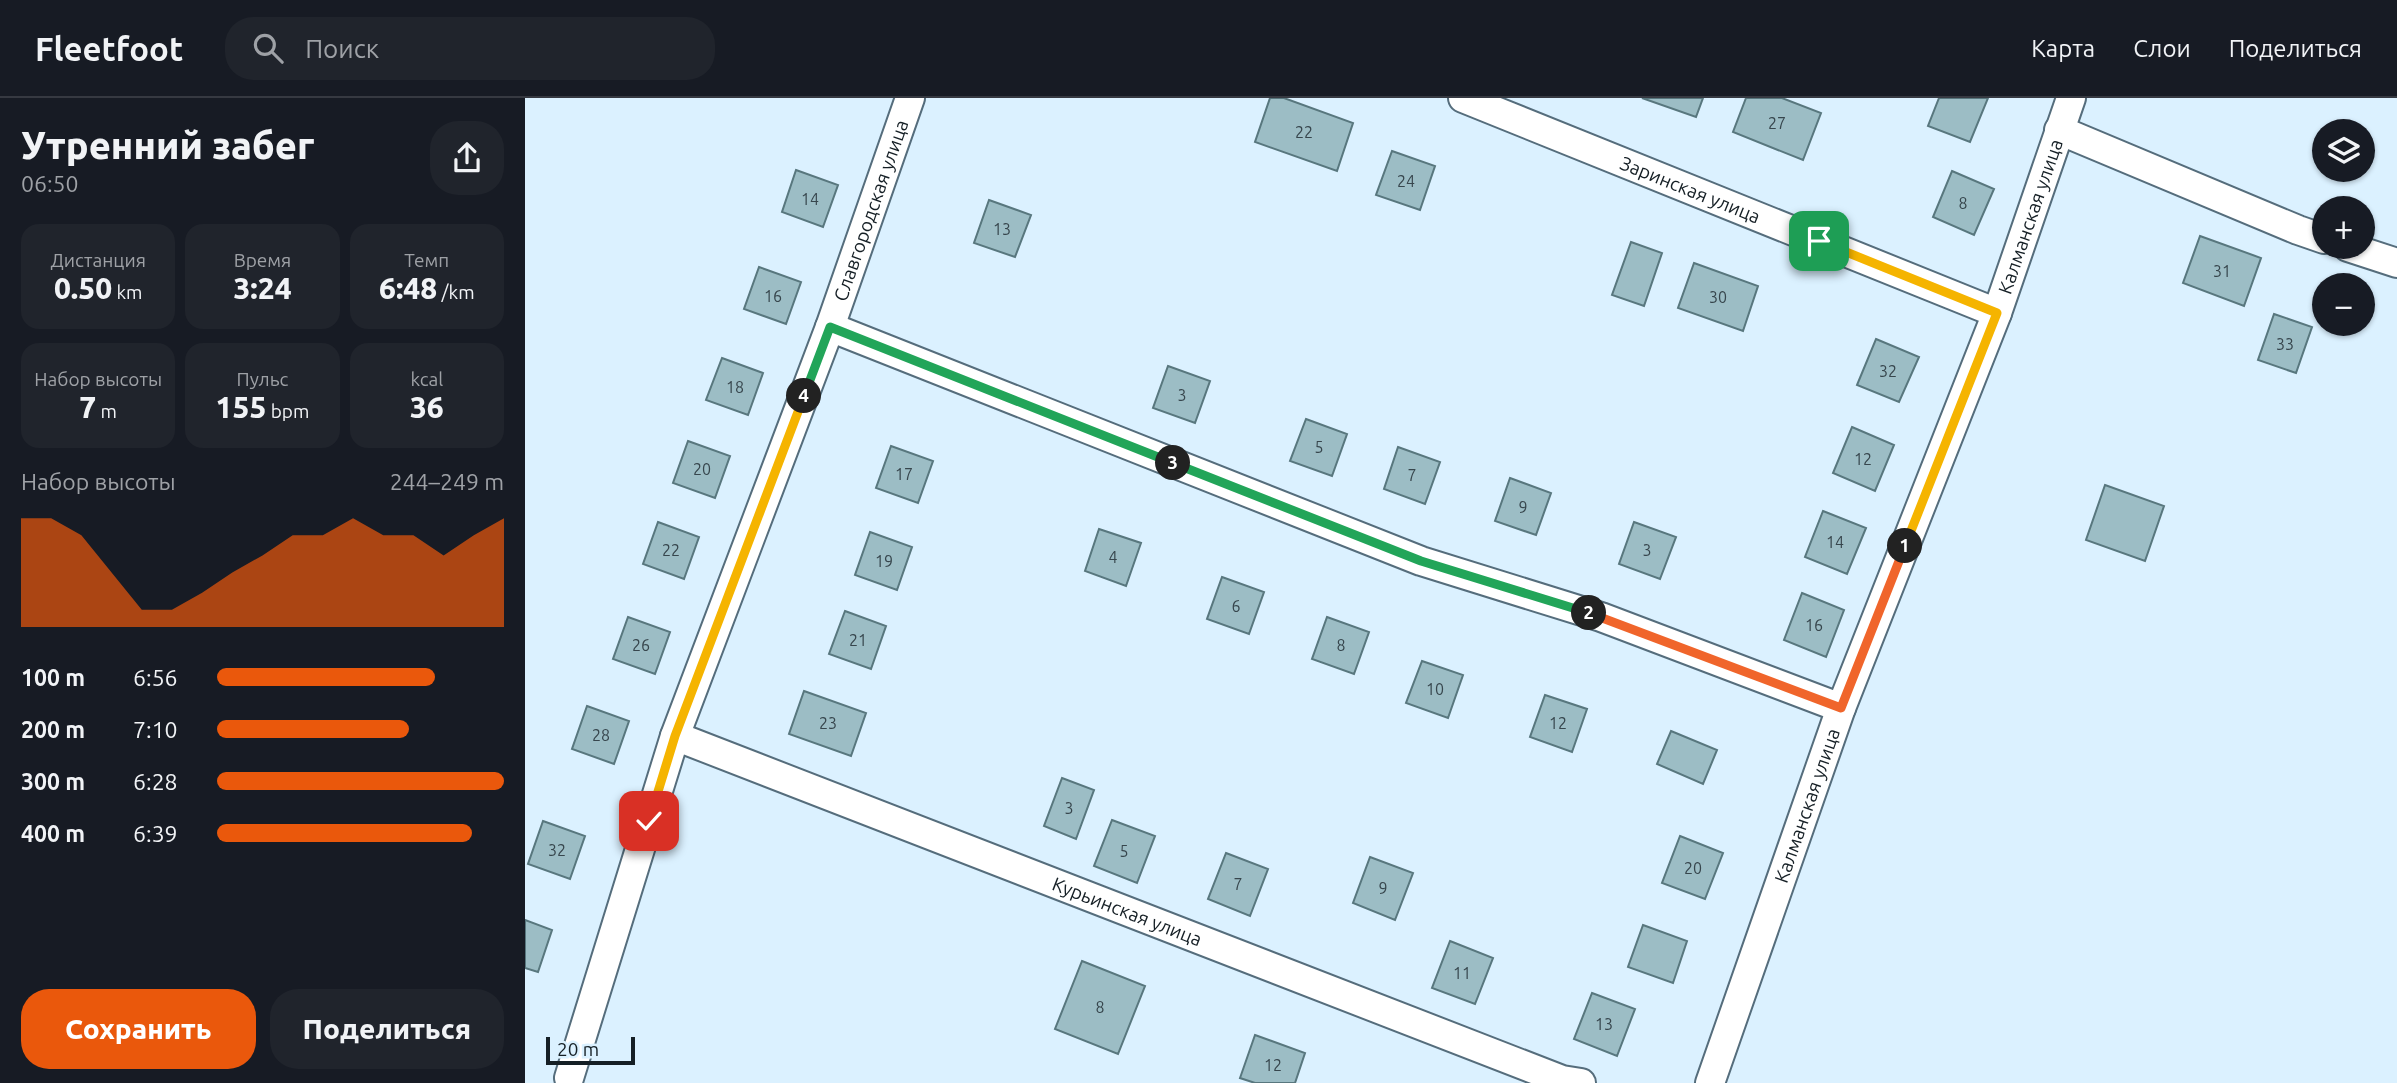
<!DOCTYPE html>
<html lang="ru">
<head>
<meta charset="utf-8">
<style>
	:root { --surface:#171b24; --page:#20242c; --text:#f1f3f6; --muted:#9ea1a6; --line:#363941; --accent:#ea580c }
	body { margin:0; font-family:Ubuntu,sans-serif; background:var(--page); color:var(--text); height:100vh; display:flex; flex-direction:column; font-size:26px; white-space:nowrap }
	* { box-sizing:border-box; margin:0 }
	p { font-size:23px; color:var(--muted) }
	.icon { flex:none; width:38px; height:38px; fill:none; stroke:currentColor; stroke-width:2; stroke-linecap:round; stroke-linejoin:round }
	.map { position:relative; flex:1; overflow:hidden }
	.sheet { display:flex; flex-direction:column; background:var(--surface); width:525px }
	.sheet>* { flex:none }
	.controls { position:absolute; left:1787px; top:21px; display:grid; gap:14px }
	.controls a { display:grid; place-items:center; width:63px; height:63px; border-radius:50%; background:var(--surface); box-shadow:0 2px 5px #0004; font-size:35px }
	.scale { position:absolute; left:21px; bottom:18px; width:89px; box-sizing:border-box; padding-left:7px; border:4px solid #151f25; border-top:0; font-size:19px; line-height:24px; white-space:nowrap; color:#151f25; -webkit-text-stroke:5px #dbf1ff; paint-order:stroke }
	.pin { position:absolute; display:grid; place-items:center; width:60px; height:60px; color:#fff; margin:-30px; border-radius:14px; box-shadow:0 4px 10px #0006 }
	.km { position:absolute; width:35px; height:35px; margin:-18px; border-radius:50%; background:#222; color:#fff; font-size:19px; line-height:35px; text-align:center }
	.round { display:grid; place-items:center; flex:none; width:74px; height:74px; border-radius:28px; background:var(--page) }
	.overview { display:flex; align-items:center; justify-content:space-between; height:119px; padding:0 21px }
	h1 { font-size:38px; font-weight:800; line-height:52px }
	.figures { display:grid; grid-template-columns:repeat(3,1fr); gap:10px; height:119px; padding:7px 21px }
	.figures div { display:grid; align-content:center; border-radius:18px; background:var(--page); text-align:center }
	.figures b { font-size:30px; font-weight:800 }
	.figures small { font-size:19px; font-weight:400 }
	.figures p { font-size:19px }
	.chart { height:196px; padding:14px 21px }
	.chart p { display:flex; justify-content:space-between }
	.chart svg { width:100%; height:126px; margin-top:7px; fill:var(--accent); opacity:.7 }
	.button { display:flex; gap:14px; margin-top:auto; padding:14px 21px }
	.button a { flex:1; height:80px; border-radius:28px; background:var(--accent); color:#fff; font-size:28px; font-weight:800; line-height:80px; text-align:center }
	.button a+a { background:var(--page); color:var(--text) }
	ul { padding:0 21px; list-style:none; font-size:23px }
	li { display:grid; grid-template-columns:112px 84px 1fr; align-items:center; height:52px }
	li i { height:18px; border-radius:9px; background:var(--accent) }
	header { display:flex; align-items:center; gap:42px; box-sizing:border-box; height:98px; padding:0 35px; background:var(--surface); border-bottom:2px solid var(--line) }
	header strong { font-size:33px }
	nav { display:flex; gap:38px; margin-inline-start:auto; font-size:24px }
	.search { width:490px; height:63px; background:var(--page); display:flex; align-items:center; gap:18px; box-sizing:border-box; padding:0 24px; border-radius:28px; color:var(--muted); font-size:26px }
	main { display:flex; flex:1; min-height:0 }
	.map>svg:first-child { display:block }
	.building { fill:#9cbdc5; stroke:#58777e; stroke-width:2 }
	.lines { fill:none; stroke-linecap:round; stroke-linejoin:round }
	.minor-casing { stroke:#556d7c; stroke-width:32 }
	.minor { stroke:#fff; stroke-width:28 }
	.split-1-casing { stroke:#fff; stroke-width:14 }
	.split-2-casing { stroke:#fff; stroke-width:14 }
	.split-3-casing { stroke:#fff; stroke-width:14 }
	.split-4-casing { stroke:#fff; stroke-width:14 }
	.split-5-casing { stroke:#fff; stroke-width:14 }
	.split-1 { stroke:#f5b400; stroke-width:9 }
	.split-2 { stroke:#f0652b; stroke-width:9 }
	.split-3 { stroke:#22a559; stroke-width:9 }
	.split-4 { stroke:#22a559; stroke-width:9 }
	.split-5 { stroke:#f5b400; stroke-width:9 }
	.labels { text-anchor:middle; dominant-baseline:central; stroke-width:7; stroke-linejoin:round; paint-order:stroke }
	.number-label { font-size:16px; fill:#37464d }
	.street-label { font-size:19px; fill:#151f25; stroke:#dbf1ff }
</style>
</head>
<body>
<header>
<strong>Fleetfoot</strong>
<div class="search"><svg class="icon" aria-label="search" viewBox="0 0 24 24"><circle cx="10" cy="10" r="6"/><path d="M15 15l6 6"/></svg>Поиск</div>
<nav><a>Карта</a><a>Слои</a><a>Поделиться</a></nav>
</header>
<main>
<section class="sheet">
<div class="overview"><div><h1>Утренний забег</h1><p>06:50</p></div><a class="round"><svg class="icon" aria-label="share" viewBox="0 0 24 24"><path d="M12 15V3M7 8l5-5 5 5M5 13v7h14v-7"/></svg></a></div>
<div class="figures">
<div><p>Дистанция</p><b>0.50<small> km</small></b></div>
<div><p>Время</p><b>3:24</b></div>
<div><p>Темп</p><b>6:48<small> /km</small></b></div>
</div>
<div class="figures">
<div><p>Набор высоты</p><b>7<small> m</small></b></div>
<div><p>Пульс</p><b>155<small> bpm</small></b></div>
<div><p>kcal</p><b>36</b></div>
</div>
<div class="chart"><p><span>Набор высоты</span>244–249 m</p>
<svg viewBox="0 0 160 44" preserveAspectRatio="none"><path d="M0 44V6L10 6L20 12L30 25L40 38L50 38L60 32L70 25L80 19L90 12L100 12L110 6L120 12L130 12L140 19L150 12L160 6V44z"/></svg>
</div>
<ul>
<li><b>100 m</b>6:56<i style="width:76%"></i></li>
<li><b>200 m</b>7:10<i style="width:67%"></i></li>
<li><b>300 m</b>6:28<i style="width:100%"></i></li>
<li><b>400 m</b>6:39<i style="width:89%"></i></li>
</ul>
<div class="button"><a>Сохранить</a><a>Поделиться</a></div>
</section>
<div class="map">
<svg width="1872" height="985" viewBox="0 0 1872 985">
	<rect width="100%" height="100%" fill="#dbf1ff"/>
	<path class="building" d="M745,0H759L828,25L812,73L730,44Z
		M1117,0H1178L1171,19Z
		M1221,0H1257L1296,15L1278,62L1208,34Z
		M1414,0H1463L1445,44L1403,28Z
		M867,53L910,68L895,112L851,97Z
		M271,72L313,87L298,129L257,114Z
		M1427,73L1469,91L1449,137L1408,119Z
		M464,102L506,117L490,159L449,145Z
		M1675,138L1736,160L1719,208L1658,185Z
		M1106,144L1137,155L1119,208L1087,197Z
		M1169,165L1233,188L1218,233L1153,210Z
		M234,169L276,184L261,226L219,211Z
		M1749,216L1787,229L1771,275L1733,262Z
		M1351,241L1394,259L1374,304L1332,287Z
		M197,260L238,275L223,317L181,302Z
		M643,268L685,283L670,325L628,310Z
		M781,321L822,336L807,378L765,363Z
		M1327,329L1369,347L1350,393L1308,375Z
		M163,343L205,358L190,400L148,385Z
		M366,348L408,363L393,405L351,390Z
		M873,349L915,364L900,406L859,391Z
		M985,380L1026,395L1011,437L970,423Z
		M1580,387L1639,408L1620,463L1561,442Z
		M1298,413L1341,430L1322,476L1280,459Z
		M133,424L174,439L159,481L118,466Z
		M1109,424L1151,439L1135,481L1094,466Z
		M574,431L616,445L601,488L560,473Z
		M345,434L387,449L372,492L330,477Z
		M697,479L739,494L724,536L682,521Z
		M1277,495L1319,512L1301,559L1259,542Z
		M320,513L361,528L346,571L304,556Z
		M103,519L145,534L130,576L88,561Z
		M802,519L844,534L829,576L787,561Z
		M897,563L938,577L923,620L881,605Z
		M279,593L341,615L326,658L264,636Z
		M1020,597L1062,611L1047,654L1005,639Z
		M62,608L104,623L89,666L47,651Z
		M1146,633L1192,652L1178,686L1132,666Z
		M537,680L569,692L551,741L519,728Z
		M587,722L630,738L612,785L569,768Z
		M18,723L60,738L45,781L3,766Z
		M1155,738L1198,755L1180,801L1137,785Z
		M701,755L743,771L725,818L683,801Z
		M845,759L888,775L870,822L828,805Z
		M0,822L27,832L13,874L0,870Z
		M1118,827L1162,843L1148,885L1103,869Z
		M925,843L968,860L950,906L907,890Z
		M557,863L620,888L593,956L530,931Z
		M1067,895L1110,911L1092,958L1049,941Z
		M730,937L780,955L770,985H730L715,980Z"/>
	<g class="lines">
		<defs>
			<g id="minor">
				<path id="s1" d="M938,0L1472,215"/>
				<path d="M1534,32L1773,132L1799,141"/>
				<path d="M1823,149L1872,165"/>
				<path d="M305,229L896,463L1076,519L1316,610"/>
				<path id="s2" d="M150,638L1037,982L1056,985"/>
				<path id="s3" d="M44,980L150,638L305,229L385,0"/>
				<path id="s4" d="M1185,985L1316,610L1472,215L1546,0"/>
			</g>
		</defs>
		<use href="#minor" class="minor-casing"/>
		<use href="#minor" class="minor"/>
	</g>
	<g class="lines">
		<defs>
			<path id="split-1" d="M1294,143L1472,215L1380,448"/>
			<path id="split-2" d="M1064,515L1316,610L1380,448"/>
			<path id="split-3" d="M648,365L896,463L1064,515"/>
			<path id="split-4" d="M279,298L305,229L648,365"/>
			<path id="split-5" d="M124,723L150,638L279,298"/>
		</defs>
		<use href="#split-1" class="split-1-casing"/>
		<use href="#split-2" class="split-2-casing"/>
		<use href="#split-3" class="split-3-casing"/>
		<use href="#split-4" class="split-4-casing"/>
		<use href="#split-5" class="split-5-casing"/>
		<use href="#split-1" class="split-1"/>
		<use href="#split-2" class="split-2"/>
		<use href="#split-3" class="split-3"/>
		<use href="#split-4" class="split-4"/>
		<use href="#split-5" class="split-5"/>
	</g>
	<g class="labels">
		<g class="number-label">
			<text x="1252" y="25">27</text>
			<text x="779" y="34">22</text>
			<text x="881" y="83">24</text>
			<text x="285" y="101">14</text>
			<text x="1438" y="105">8</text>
			<text x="477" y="131">13</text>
			<text x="1697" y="173">31</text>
			<text x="248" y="198">16</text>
			<text x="1193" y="199">30</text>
			<text x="1760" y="246">33</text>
			<text x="1363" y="273">32</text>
			<text x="210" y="289">18</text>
			<text x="657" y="297">3</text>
			<text x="794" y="349">5</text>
			<text x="1338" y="361">12</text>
			<text x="177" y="371">20</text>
			<text x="379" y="376">17</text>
			<text x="887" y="377">7</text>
			<text x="998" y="409">9</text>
			<text x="1310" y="444">14</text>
			<text x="146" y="452">22</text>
			<text x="1122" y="452">3</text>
			<text x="588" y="459">4</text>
			<text x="359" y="463">19</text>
			<text x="711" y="508">6</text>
			<text x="1289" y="527">16</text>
			<text x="333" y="542">21</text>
			<text x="116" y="547">26</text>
			<text x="816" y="547">8</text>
			<text x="910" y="591">10</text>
			<text x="303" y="625">23</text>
			<text x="1033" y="625">12</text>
			<text x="76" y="637">28</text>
			<text x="544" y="710">3</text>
			<text x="32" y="752">32</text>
			<text x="599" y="753">5</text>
			<text x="1168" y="770">20</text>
			<text x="713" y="786">7</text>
			<text x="858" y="790">9</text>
			<text x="937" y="875">11</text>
			<text x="575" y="909">8</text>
			<text x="1079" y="926">13</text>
			<text x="748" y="967">12</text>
		</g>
		<g class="street-label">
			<text stroke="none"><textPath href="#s1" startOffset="245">Заринская улица</textPath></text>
			<text stroke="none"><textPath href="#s3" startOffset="919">Славгородская улица</textPath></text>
			<text stroke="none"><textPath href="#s4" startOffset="924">Калманская улица</textPath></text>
			<text stroke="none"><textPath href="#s4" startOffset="294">Калманская улица</textPath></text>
			<text stroke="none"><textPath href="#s2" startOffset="485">Курьинская улица</textPath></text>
		</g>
	</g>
</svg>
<div class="controls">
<a><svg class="icon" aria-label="layers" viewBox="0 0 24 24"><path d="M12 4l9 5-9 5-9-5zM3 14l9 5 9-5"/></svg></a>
<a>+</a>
<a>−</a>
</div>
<div class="scale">20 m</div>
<div class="pin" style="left:1294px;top:143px;background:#1e9e55"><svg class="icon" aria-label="arrive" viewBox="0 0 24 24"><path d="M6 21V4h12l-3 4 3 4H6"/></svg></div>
<div class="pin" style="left:124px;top:723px;background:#d93025"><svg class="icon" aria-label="check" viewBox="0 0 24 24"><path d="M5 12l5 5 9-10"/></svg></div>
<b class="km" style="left:1380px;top:448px">1</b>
<b class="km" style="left:1064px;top:515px">2</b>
<b class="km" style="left:648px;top:365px">3</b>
<b class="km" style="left:279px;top:298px">4</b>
</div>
</main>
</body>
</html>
